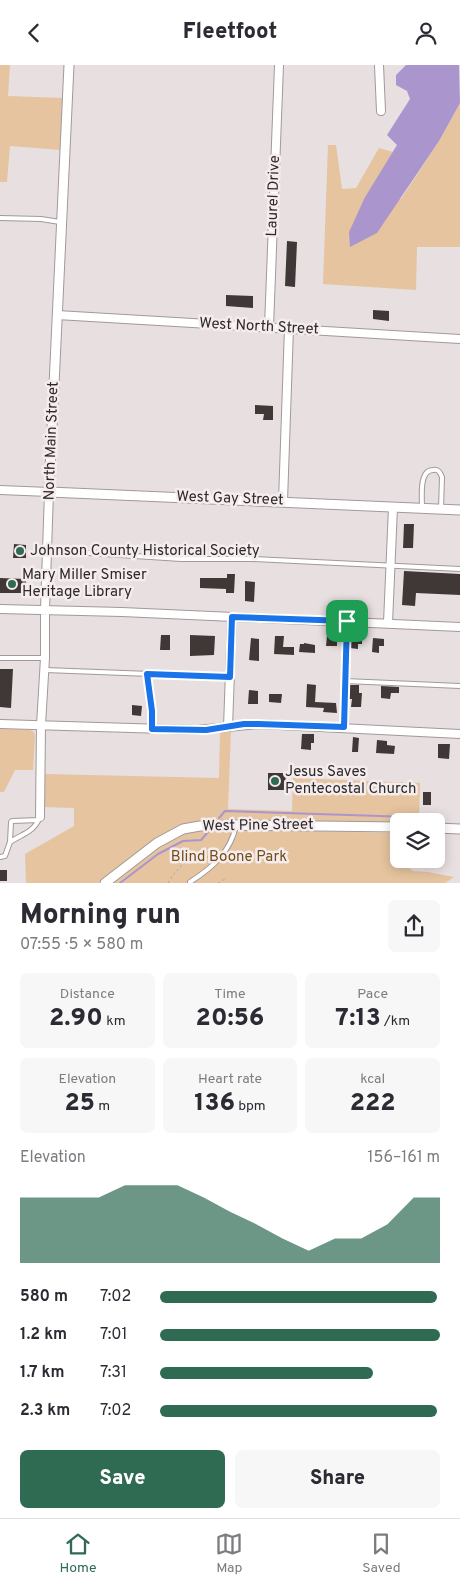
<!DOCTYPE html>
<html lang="en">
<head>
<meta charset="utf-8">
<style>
	:root { --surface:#fff; --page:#f7f7f7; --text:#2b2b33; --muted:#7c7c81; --line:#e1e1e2; --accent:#2f6a53 }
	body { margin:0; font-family:Overpass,sans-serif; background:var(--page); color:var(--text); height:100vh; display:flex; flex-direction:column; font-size:19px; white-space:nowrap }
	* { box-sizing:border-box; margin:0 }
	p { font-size:16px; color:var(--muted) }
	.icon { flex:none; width:28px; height:28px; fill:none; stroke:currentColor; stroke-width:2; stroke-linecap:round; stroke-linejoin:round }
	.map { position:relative; height:818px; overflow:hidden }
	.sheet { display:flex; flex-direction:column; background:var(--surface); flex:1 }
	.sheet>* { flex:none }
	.buttons { position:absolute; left:390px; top:748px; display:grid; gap:10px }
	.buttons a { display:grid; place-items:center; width:55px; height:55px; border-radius:8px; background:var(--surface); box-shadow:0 2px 12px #0003; font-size:25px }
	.pin { position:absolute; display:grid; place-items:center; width:42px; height:42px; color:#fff; margin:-21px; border-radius:10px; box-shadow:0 2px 8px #0006 }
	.round { display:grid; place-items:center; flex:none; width:52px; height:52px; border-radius:8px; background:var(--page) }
	.summary { display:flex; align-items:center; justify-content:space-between; height:85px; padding:0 20px }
	h1 { font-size:28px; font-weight:800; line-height:38px }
	.figures { display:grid; grid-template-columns:repeat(3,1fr); gap:8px; height:85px; padding:5px 20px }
	.figures div { display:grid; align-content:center; border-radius:8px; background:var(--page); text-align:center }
	.figures b { font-size:25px; font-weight:800 }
	.figures small { font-size:14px; font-weight:400 }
	.figures p { font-size:14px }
	.chart { height:140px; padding:10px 20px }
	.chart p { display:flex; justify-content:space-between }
	.chart svg { width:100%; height:90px; margin-top:5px; fill:var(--accent); opacity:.7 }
	.button { display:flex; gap:10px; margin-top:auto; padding:10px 20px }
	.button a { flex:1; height:58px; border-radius:8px; background:var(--accent); color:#fff; font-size:20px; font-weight:800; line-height:58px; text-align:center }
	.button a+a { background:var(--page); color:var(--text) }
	ul { padding:0 20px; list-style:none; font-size:16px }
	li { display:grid; grid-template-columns:80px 60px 1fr; align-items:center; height:38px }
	li i { height:12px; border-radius:6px; background:var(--accent) }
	header { display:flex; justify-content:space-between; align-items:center; height:65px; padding:0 20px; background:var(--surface); font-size:22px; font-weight:800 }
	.tab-bar { display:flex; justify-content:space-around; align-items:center; height:70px; border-top:1px solid var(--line); background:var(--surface); font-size:14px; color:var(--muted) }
	.tab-bar a { display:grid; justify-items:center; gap:2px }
	.tab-bar .on { color:var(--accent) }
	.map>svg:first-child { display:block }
	.green { fill:#e5c49f }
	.water { fill:#aa96cd }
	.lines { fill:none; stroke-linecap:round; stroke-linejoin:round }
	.stream { stroke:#aa96cd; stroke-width:2 }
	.building { fill:#3f3836 }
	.service-casing { stroke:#a1999a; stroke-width:6 }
	.minor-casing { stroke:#a1999a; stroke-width:10 }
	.tertiary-casing { stroke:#a1999a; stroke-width:11 }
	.path { stroke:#aea6a7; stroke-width:1; stroke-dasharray:2.5 2.5; stroke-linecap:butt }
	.service { stroke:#fff; stroke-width:4 }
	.minor { stroke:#fff; stroke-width:8 }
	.tertiary { stroke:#fff; stroke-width:9 }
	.route-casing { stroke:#fff; stroke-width:10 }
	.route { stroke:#1a73e8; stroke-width:6 }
	.poi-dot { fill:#2f6a53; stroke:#f5ecee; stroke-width:2 }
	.labels { text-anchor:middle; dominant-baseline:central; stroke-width:5; stroke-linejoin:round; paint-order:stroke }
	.street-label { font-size:15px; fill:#2d292a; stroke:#f5ecee }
	.poi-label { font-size:15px; fill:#2d292a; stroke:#f5ecee; text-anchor:start }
	.park-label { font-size:15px; fill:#764c13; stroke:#f5ecee }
</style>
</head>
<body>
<header><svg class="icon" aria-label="back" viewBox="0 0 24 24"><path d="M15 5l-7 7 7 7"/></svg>Fleetfoot<svg class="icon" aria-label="person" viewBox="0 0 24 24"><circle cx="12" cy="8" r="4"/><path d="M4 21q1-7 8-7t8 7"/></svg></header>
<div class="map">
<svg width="460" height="818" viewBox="0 0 460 818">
	<rect width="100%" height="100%" fill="#e8dfe0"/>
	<path class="green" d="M0,0H10L8,31L62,33L61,85L10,81L7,117H0Z
		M460,38V182H417L416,225L323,219L328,80H336L342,124L356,123L379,83L393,87L365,132L401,134L439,76Z
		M0,664L30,665L34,667L35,671L33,705H15L4,727H0Z
		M231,666L228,744L292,746L293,713L420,718L419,756H399V758L226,756L194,758L98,818H26L25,789L74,761V743L44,742L45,709L219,713L220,667Z
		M248,765L399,768V794L413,806L428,807L454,812L445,818H110C133,801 165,772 193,767C210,764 230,765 248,765Z"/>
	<path class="water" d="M406,0H459L460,38L439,76L377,168L350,182L349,167L365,132L397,80L387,70L410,34L407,26L396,20V10Z"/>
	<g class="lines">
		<path class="stream" d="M219,753L225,746L411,752
			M120,818L158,789L183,776L201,775L208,767"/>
	</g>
	<path class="building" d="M287,176L297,177L295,222L285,221Z
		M226,230L253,231V243L226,241Z
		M373,245L389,246V256L373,254Z
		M255,340L273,341V355H263L264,349H255Z
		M404,459H414L413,483H403Z
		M14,479L26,480V493H13Z
		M404,506L460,509V530L416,528L415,541L402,540Z
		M227,509H235L234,528H226V524L200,523V513H227Z
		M0,513L26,514V528H0Z
		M245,516L255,517L254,537L245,536Z
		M161,570H170V585H160Z
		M190,570L215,571L214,590L190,591Z
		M275,571H284L283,582H294V590L274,589Z
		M327,571L343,572V577H337V581H326Z
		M350,572L362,573V579H358V584L350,583Z
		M251,573L259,574V596L249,595Z
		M373,573L384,574V581H379V588L372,587Z
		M304,578L315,580V588L299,587L300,579H304Z
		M0,604H13L11,643L0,642Z
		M307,619L316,620L315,637L336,638L337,648L323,647L324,643L306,642Z
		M350,620H359V628H362L361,642H351L352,634H349Z
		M381,621L399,622V628H391L390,634L381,633Z
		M249,625L258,626V639H248Z
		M269,629H282L281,638L269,637Z
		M132,640L142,641L141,651L132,650Z
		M302,669H314V678H311V685L301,684Z
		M353,672L359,673L358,687H352Z
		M377,675L387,676V680L395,681L394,689L376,688Z
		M438,679H450L449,694L438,693Z
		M268,708H286L285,725H268Z
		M423,727H431V740H423Z
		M0,805H7V816H0Z"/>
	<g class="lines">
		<defs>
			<path id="service" d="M0,153L41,154L60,157
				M422,442C422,432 419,405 433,405C438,404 440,407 442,412L441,444
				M47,487L58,486L181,494H253L460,504
				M0,593H45
				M45,605L230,612
				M147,609L152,646V663
				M345,616L460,621
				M344,662L347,556
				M10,777L11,757L12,756L38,755
				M0,792L5,791L10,777C24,768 33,768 40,752
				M190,817C212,803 231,787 236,760"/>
			<path id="minor" d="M379,0L381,46
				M57,250L460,274
				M269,262L279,0
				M0,425L49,427L45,545V593L41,660L40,752
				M283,436L289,263
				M0,544L122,547L460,562
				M388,558L393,442
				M0,659L197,665L259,659L460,669
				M228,662L232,552"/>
			<path id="tertiary" d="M69,0L49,427L460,445
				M436,763L460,764
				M105,818L157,778L183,764L200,761L229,760L399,762"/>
		</defs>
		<use href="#service" class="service-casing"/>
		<use href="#minor" class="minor-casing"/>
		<use href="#tertiary" class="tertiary-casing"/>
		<path class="path" d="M168,818C174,806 191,789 206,790L210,796
			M218,818L227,813"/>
		<use href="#service" class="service"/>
		<use href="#minor" class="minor"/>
		<use href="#tertiary" class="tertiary"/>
	</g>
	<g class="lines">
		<defs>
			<path id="route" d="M232,552L347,556L344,662L259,659H244L206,665L152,664V646L147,609L230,612Z"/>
		</defs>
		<use href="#route" class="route-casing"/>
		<use href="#route" class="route"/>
	</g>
	<g class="poi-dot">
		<circle cx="20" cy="486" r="5"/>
		<circle cx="12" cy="519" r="5"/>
		<circle cx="275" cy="716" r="5"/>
	</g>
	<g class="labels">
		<g class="street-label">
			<text transform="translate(274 131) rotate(-88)">Laurel Drive</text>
			<text transform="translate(259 262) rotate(3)">West North Street</text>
			<text transform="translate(52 376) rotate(-88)">North Main Street</text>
			<text transform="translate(230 434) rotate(2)">West Gay Street</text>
			<text transform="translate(258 761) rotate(-1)">West Pine Street</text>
		</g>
		<g class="poi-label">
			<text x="30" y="486">Johnson County Historical Society</text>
			<text x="22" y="510">Mary Miller Smiser<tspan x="22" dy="17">Heritage Library</tspan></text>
			<text x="285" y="707">Jesus Saves<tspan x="285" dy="17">Pentecostal Church</tspan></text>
		</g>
		<g class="park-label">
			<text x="229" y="792">Blind Boone Park</text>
		</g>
	</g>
</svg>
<div class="buttons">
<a><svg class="icon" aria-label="layers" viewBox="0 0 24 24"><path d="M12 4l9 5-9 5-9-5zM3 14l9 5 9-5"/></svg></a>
</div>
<div class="pin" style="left:347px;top:556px;background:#1e9e55"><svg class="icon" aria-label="arrive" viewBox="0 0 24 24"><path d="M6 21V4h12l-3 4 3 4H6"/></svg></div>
</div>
<section class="sheet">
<div class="summary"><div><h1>Morning run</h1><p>07:55 · 5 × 580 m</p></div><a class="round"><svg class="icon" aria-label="share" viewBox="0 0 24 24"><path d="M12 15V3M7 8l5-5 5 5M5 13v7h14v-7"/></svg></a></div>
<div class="figures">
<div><p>Distance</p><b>2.90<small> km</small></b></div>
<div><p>Time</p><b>20:56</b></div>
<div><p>Pace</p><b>7:13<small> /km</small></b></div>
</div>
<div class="figures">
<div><p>Elevation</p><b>25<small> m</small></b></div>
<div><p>Heart rate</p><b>136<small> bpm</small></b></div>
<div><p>kcal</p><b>222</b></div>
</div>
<div class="chart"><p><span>Elevation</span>156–161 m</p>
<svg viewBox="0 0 160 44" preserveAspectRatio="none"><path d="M0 44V12L10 12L20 12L30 12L40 6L50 6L60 6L70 12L80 19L90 25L100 32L110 38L120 32L130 32L140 25L150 12L160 12V44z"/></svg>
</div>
<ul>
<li><b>580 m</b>7:02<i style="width:99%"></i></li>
<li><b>1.2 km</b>7:01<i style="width:100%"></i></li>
<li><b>1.7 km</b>7:31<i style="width:76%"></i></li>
<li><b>2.3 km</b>7:02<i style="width:99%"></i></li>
</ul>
<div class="button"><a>Save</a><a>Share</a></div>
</section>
<nav class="tab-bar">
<a class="on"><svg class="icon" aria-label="home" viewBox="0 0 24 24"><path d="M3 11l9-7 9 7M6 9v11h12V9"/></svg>Home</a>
<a><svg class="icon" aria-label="map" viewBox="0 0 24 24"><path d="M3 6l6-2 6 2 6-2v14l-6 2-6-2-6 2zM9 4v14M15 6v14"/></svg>Map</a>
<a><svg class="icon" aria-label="saved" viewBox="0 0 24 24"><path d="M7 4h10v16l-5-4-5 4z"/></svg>Saved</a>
</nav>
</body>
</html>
